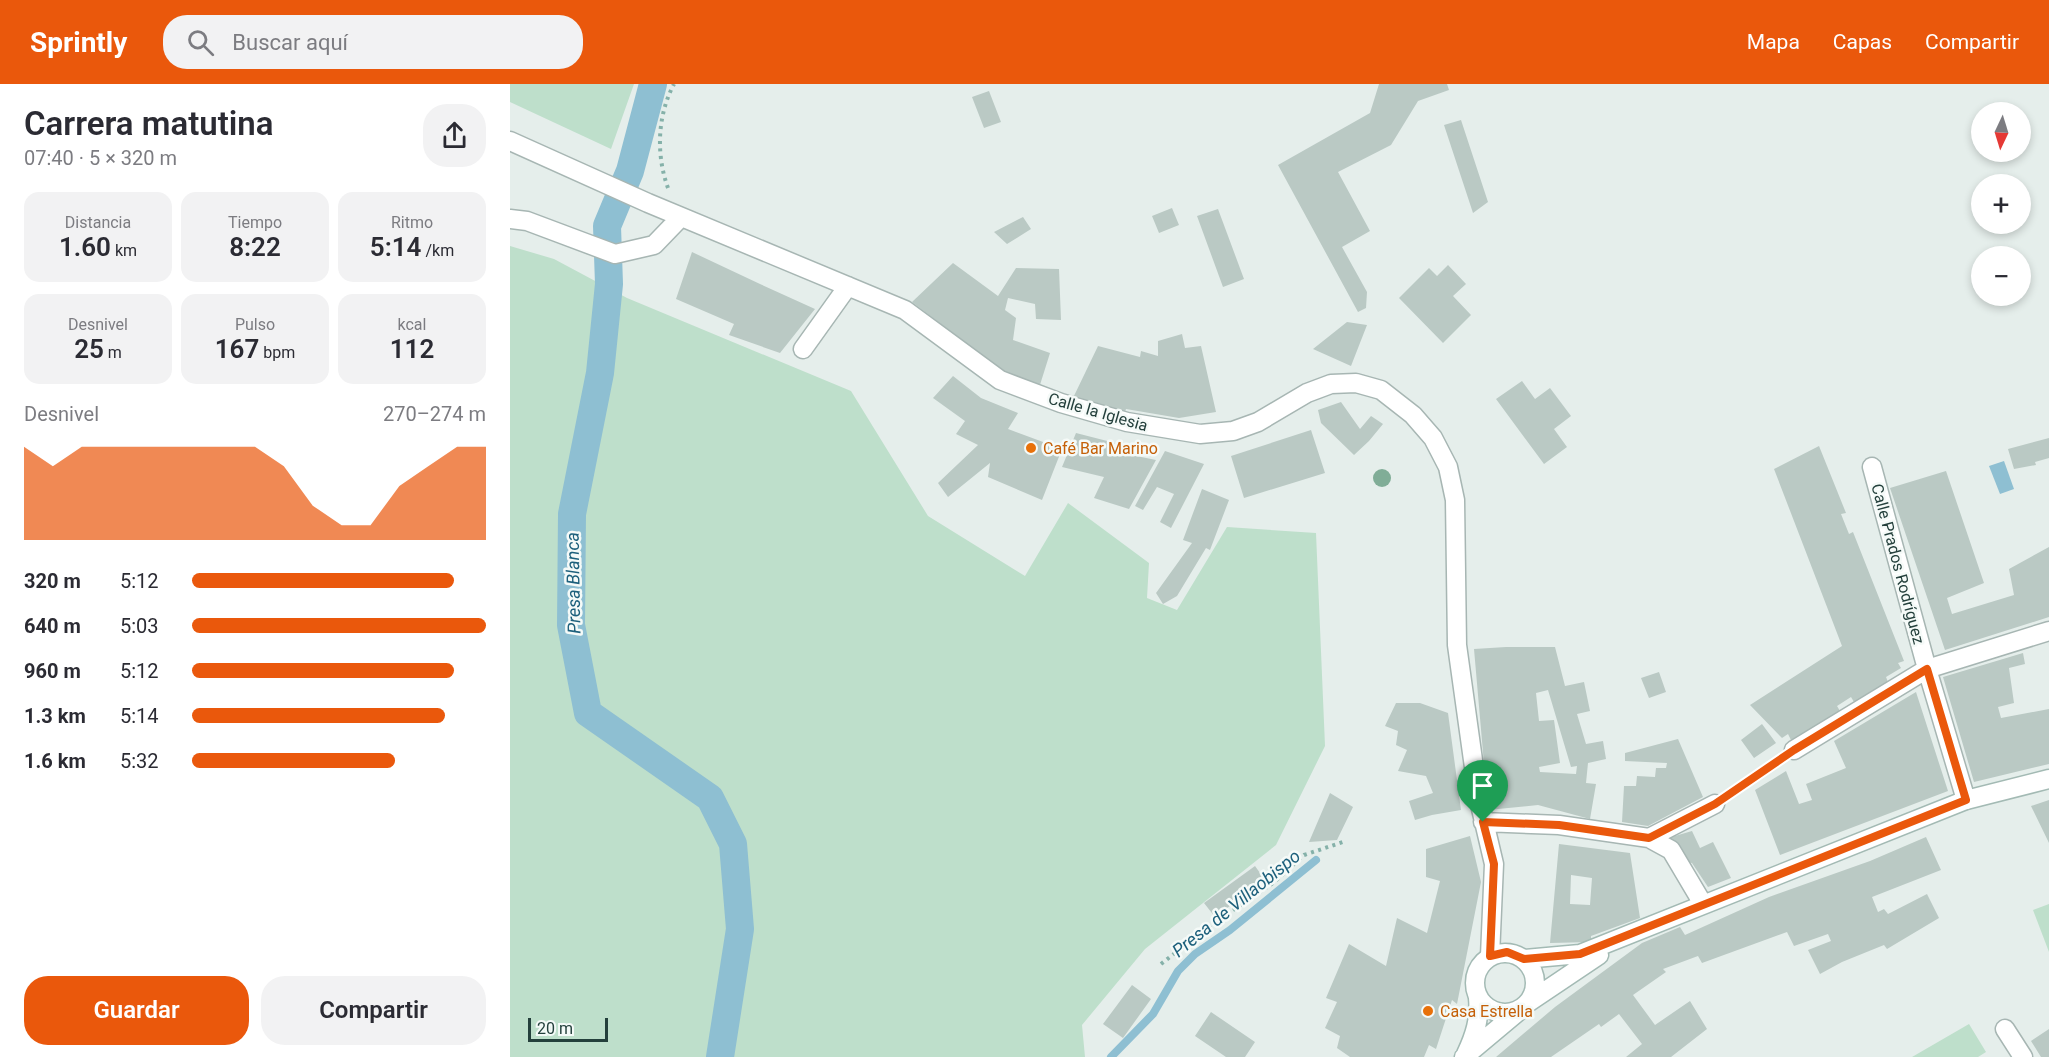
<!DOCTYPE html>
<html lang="es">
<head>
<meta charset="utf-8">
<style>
	:root { --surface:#fff; --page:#f2f2f3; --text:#2b2b33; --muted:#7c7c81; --accent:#ea580c }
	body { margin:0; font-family:Roboto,sans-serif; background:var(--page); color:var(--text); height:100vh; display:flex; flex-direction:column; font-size:22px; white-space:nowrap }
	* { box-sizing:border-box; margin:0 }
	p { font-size:20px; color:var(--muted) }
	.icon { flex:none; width:33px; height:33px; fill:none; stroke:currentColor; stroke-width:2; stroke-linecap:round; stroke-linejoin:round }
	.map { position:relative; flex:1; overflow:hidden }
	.details { display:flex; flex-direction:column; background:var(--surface); width:510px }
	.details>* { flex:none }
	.needle { width:39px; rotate:184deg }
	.fabs { position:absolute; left:1461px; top:18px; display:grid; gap:12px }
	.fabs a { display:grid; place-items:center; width:60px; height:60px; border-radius:50%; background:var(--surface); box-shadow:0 3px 9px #0003; font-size:30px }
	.scale { position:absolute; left:18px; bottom:15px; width:80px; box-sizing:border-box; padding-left:6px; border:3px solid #24403c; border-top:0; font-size:16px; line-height:21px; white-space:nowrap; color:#24403c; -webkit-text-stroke:4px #f5faf8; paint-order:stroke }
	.pin { position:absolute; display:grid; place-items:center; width:51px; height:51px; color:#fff; margin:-62px -26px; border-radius:50% 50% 50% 0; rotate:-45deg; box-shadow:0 0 6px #0007 }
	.pin .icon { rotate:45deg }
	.round { display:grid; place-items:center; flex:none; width:63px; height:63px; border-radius:24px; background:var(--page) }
	.overview { display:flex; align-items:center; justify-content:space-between; height:102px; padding:0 24px }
	h1 { font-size:33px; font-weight:600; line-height:45px }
	.figures { display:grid; grid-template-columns:repeat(3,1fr); gap:9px; height:102px; padding:6px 24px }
	.figures div { display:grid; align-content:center; border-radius:15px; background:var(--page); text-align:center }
	.figures b { font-size:26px; font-weight:600 }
	.figures small { font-size:16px; font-weight:400 }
	.figures p { font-size:16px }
	.chart { height:168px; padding:12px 24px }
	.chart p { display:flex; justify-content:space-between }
	.chart svg { width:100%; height:108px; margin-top:6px; fill:var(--accent); opacity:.7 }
	.primary-button { display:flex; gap:12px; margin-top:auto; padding:12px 24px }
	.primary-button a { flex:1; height:69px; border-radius:24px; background:var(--accent); color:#fff; font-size:24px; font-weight:600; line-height:69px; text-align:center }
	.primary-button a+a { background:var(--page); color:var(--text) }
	ul { padding:0 24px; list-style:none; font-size:20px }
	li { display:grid; grid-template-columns:96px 72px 1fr; align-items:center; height:45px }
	li i { height:15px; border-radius:8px; background:var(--accent) }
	header { display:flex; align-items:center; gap:36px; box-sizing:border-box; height:84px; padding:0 30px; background:var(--accent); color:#fff }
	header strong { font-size:28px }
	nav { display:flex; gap:33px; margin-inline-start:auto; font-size:21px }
	.search { width:420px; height:54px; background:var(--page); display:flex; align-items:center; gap:15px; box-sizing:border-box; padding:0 21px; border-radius:24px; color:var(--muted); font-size:22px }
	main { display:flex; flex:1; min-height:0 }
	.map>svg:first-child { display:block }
	.green { fill:#bedfcb }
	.water { fill:#8ebfd2 }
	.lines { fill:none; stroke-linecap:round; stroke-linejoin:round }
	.stream { stroke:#8ebfd2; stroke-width:8 }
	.canal { stroke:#8ebfd2; stroke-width:28 }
	.building { fill:#bac9c4; fill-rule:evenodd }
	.street-casing { stroke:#a7b6b3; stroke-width:21 }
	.secondary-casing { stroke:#a3bab4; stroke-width:21 }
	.path { stroke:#85b1a9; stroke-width:4; stroke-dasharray:3 4.5; stroke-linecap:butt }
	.street { stroke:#fff; stroke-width:18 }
	.secondary { stroke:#fff; stroke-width:18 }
	.tree { fill:#80ad97 }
	.route-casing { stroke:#fff; stroke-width:12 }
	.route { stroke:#ea580c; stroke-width:8 }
	.food-dot { fill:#e8710a; stroke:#f5faf8; stroke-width:2 }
	.labels { text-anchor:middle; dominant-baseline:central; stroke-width:5; stroke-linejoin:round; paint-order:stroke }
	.street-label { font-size:16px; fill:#24403c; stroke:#f5faf8 }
	.food-label { font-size:16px; fill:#c56008; stroke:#f5faf8; text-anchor:start }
	.water-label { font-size:18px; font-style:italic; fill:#1d607c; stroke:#f5faf8 }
</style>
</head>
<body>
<header>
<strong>Sprintly</strong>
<div class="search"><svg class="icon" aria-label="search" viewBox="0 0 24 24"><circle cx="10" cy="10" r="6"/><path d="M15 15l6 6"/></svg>Buscar aquí</div>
<nav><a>Mapa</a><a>Capas</a><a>Compartir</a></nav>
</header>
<main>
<section class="details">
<div class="overview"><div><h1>Carrera matutina</h1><p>07:40 · 5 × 320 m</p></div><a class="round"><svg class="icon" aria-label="share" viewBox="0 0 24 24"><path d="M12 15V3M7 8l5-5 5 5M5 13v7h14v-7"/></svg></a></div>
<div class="figures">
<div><p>Distancia</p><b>1.60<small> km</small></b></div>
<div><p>Tiempo</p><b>8:22</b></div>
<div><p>Ritmo</p><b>5:14<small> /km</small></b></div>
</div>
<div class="figures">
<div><p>Desnivel</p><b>25<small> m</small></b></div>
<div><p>Pulso</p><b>167<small> bpm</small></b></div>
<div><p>kcal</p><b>112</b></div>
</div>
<div class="chart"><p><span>Desnivel</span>270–274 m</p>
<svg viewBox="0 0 160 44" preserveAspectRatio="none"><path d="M0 44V6L10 14L20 6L30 6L40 6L50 6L60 6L70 6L80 6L90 14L100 30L110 38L120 38L130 22L140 14L150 6L160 6V44z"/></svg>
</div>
<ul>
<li><b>320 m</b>5:12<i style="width:89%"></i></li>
<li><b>640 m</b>5:03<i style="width:100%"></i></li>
<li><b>960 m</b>5:12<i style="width:89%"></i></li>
<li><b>1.3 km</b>5:14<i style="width:86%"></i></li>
<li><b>1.6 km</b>5:32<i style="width:69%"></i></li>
</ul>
<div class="primary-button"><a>Guardar</a><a>Compartir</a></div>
</section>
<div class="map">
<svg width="1539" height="973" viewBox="0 0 1539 973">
	<rect width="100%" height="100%" fill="#e5eeeb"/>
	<path class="green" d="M0,0H124L101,65L0,18Z
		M0,162L44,175L117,214L341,307L418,432L515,492L558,419L639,479L637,514L667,526L717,443L806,449L815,662L766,761L635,865L572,941L575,973H0Z
		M1539,820V868L1523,826Z
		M1459,940L1476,968L1468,973H1402Z"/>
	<path class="water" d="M1494,377L1504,405L1490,410L1479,382Z"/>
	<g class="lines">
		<path class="stream" d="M601,973L643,930L668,887L685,870L720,846L806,776"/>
		<path class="canal" d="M143,0L120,87L97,142L99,200L90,289L62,430L61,541L78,629L200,714L223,760L230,845L210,973"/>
	</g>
	<path class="building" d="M869,0H937L939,6L908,17L881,61L828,88L860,147L832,163L857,208L856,224L848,228L768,81L860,29Z
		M479,7L491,38L474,44L462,13Z
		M951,36L978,118L963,129L934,41Z
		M662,124L669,141L649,149L642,132Z
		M708,125L734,195L713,203L687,132Z
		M513,133L521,145L497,160L484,148Z
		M182,168L250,200L305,225L270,269L219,251L224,240L166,215Z
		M443,179L488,212L506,184L549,185L551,236L526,235L525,220L498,214L495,226L506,234L503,256L540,269L529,304L490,288L473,277L476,274L402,218Z
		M938,181L956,200L943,212L961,231L933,259L889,214L919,184L927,192Z
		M837,238L857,241L841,282L803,265Z
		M672,250L675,264L691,262L706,328L669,334L616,325L615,328L563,314L588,262L630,273L631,267L648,272V257Z
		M443,292L471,314L508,329L498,345L552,365L532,416L478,393L480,379L438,413L428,399L468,361L446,350L455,337L423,314Z
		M1012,297L1025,315L1040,304L1061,332L1044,345L1057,363L1034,380L986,315Z
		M831,318L850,345L861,332L873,340L859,357L844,371L811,339L808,326Z
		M801,346L815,389L734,414L721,372Z
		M566,349L605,359L602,367L646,376L619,425L584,414L594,393L552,383Z
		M1539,354V374L1525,378L1526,381L1504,385L1498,365Z
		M1309,362L1336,429L1331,430L1339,450L1343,448L1394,577L1388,579L1391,584L1376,593L1378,598L1344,618L1341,613L1327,622L1330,627L1281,656L1278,650L1272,654L1240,621L1332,562L1264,385Z
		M655,367L694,380L661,444L650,438L664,410L647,403L633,426L625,422Z
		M1436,387L1474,499L1437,514L1442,530L1504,511L1499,485L1539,463V533L1435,566L1380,404Z
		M692,405L719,416L700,466L696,464L667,512L653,520L646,509L682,459L673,456Z
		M996,563H1045L1055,602L1074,598L1080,627L1067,630L1076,660L1093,657L1096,675L1078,679L1076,699L1086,700L1080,735L1028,721L978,726L964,565ZM1038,606L1061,683L1067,682L1066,690L1030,688L1029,683L1050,679L1044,636L1029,637L1026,609Z
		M1513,569L1515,580L1499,584L1504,619L1488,623L1491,634L1539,625V680L1464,698L1433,593Z
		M1149,588L1156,608L1139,614L1131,594Z
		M1406,608L1438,707L1270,771L1245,706L1276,687L1289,720L1302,716L1296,700L1336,684L1324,657Z
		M886,619H910L938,629L951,726L922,731L905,736L899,717L923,709L916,692L888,687L897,666L886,661L888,647L875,642Z
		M1252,640L1266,659L1244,674L1231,656Z
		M1168,655L1193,713L1138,742L1112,738L1114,702H1126L1127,692L1145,693L1146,684H1156L1157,679L1115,677V669Z
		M820,709L843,723L827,756L799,758Z
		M1539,716V759L1521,722Z
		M1182,747L1190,764L1203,758L1221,794L1198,803L1182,779L1177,778L1158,754Z
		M960,752L971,798L947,920L942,916L926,965L919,961L914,973H840L827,964L830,952L815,944L827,918L816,914L839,860L876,882L887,834L917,849L930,797L916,793V765Z
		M1416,753L1431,786L1362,813L1368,828L1374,825L1378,830L1417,810L1429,834L1377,865L1374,861L1332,878L1310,890L1298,866L1321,857L1318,850L1284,862L1277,848L1192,879L1188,872L1153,885L1156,888L1123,911L1145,941L1180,917L1197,945L1161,973H1116L1132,960L1109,930L1091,943L1089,940L1041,973H986L1045,923L1132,859L1170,843L1175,851L1259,813L1360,777Z
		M1049,760L1120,769L1130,834L1081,852V858L1040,859ZM1061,791L1082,794L1080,821L1060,820Z
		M745,782L755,796L705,833L694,819Z
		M622,901L641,915L613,954L593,940Z
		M701,928L745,958L735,973H716L685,952Z
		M1539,945V973H1531L1521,957Z"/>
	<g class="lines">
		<defs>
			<path id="street" d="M0,57L138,119L395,226L490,296L551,319L617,338L690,350L723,347L748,338L797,309L821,300L846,299L871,306L903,331L923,354L938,383L945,416L947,561L968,712L984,780L980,872
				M0,135L17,137L105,170L144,161L171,133
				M293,265L338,202
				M1362,383L1417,585L1456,716
				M1284,666L1417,585L1539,547
				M973,738L1049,741L1139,754L1161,766L1193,820
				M1139,754L1205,720
				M1495,945L1513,973"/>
			<path id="secondary" d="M965 899a30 30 0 1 1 60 0a30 30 0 1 1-60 0Z
				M1014,875L1070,870L1456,716L1539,695
				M1019,918L1089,871
				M956,970C965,951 970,935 968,914
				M954,973L1010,926"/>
		</defs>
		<use href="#street" class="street-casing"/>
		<use href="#secondary" class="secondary-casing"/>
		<path class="path" d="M158,104C146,71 147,32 164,0
			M1223,708L1266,678
			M651,880L701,841L763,799L794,771L833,758"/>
		<use href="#street" class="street"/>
		<use href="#secondary" class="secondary"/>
	</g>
	<circle class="tree" cx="872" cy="394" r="9"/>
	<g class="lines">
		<defs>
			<path id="route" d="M1417,585L1456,716L1070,870L1014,875L997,868L980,872L984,780L973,738L1049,741L1139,754L1205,720L1284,666Z"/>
		</defs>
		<use href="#route" class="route-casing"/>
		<use href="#route" class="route"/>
	</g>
	<g class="food-dot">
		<circle cx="521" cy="364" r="6"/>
		<circle cx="918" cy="927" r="6"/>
	</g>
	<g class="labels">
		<g class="street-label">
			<text transform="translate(588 328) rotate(16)">Calle la Iglesia</text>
			<text transform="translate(1388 480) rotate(75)">Calle Prados Rodríguez</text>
		</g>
		<g class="food-label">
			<text x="533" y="364">Café Bar Marino</text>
			<text x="930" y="927">Casa Estrella</text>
		</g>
		<g class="water-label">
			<text transform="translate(63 499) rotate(-91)">Presa Blanca</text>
			<text transform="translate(726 819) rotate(-39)">Presa de Villaobispo</text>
		</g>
	</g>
</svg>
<div class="fabs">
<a><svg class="needle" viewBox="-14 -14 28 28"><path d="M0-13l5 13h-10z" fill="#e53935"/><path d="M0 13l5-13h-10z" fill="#7c7c81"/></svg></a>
<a>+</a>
<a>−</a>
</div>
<div class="scale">20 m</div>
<div class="pin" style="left:973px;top:738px;background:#1e9e55"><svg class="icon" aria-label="arrive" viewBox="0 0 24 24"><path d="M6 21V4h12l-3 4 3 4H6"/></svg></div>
</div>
</main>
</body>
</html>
